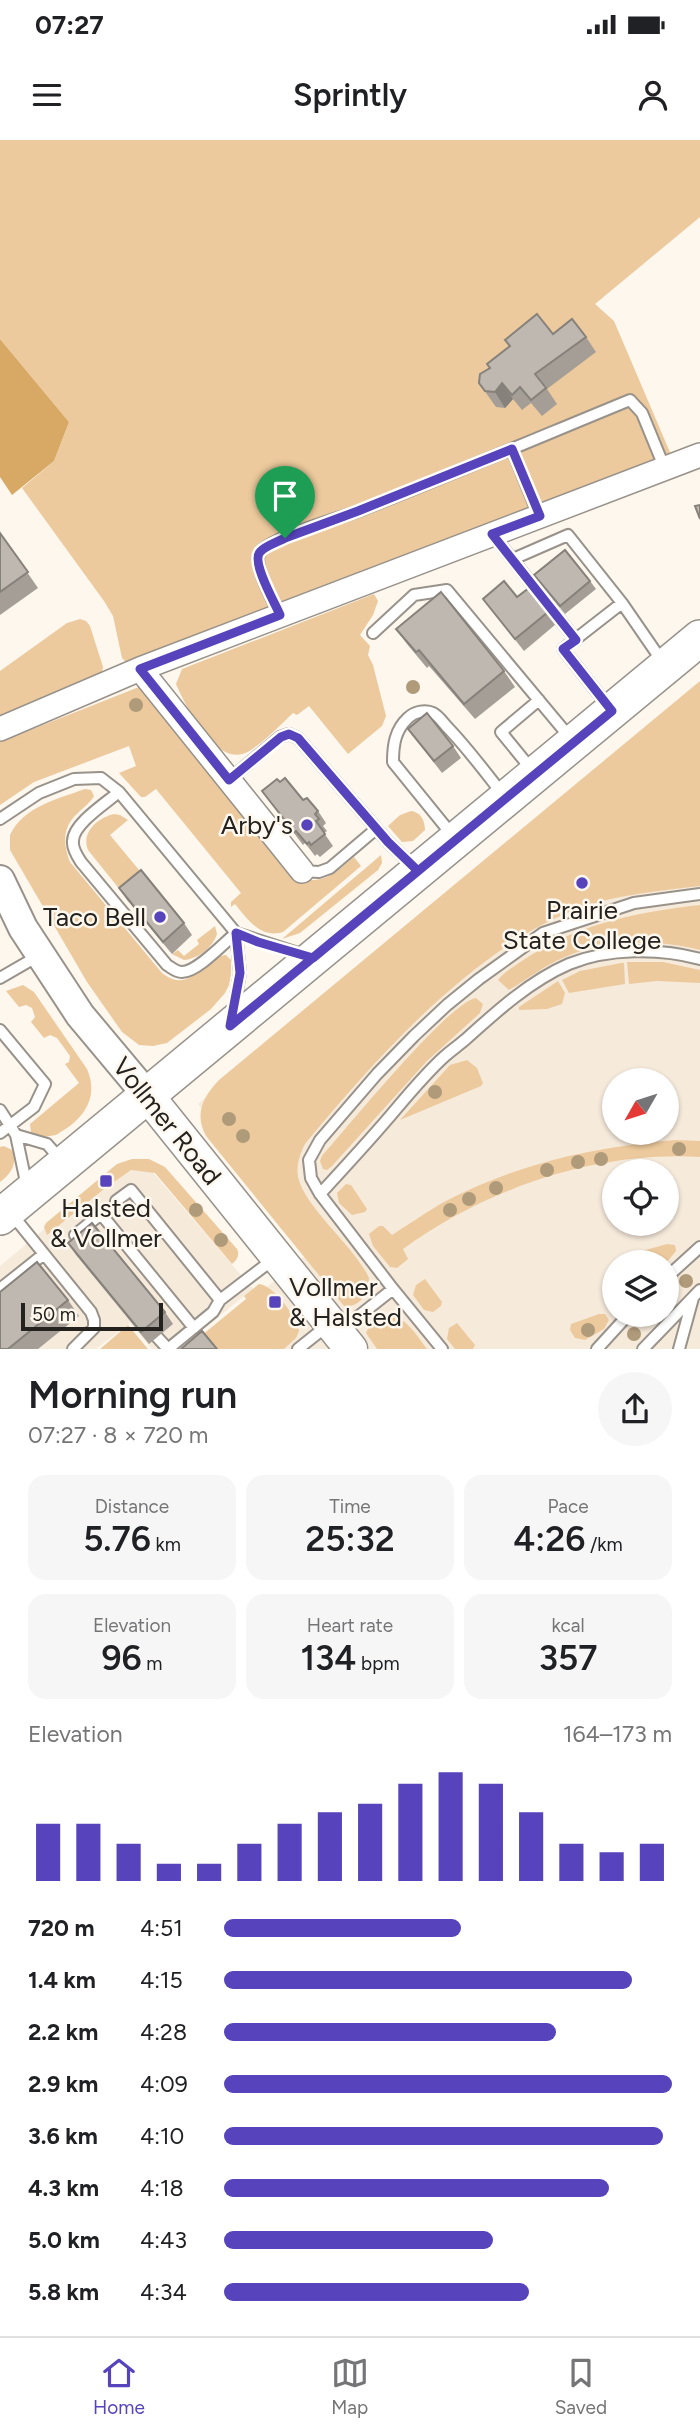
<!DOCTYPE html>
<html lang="en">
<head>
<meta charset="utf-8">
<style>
	:root { --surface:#fff; --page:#f6f6f6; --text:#202124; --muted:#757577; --line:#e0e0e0; --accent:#5743bb }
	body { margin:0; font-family:Figtree,sans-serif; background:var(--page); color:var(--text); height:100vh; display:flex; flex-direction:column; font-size:26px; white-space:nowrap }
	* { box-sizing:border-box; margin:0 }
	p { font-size:23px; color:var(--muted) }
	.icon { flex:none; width:38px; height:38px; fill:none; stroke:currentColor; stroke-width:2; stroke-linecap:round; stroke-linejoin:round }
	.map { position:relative; height:1209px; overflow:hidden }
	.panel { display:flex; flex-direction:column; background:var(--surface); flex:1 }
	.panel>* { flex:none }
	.needle { width:46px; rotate:231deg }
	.fabs { position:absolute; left:602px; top:928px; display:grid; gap:14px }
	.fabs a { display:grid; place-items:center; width:77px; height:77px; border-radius:50%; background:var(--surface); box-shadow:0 2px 5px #0004; font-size:35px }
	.scale { position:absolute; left:21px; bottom:18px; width:142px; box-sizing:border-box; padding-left:7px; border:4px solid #24221f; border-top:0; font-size:19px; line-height:24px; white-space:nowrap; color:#24221f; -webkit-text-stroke:5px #fef7ee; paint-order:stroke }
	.pin { position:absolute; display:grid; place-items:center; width:60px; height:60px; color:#fff; margin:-72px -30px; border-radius:50% 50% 50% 0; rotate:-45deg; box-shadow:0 0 7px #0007 }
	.pin .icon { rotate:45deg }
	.round { display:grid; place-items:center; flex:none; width:74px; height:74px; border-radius:37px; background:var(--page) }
	.summary { display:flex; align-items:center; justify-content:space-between; height:119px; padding:0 28px }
	h1 { font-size:38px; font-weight:600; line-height:52px }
	.stats { display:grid; grid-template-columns:repeat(3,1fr); gap:10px; height:119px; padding:7px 28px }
	.stats div { display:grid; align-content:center; border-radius:18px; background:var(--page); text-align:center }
	.stats b { font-size:35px; font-weight:600 }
	.stats small { font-size:19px; font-weight:400 }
	.stats p { font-size:19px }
	.chart { height:196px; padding:14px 28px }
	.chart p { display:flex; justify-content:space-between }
	.chart svg { width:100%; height:126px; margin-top:7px; stroke:var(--accent); stroke-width:6 }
	ul { padding:0 28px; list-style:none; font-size:23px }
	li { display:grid; grid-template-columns:112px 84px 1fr; align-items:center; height:52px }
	li i { height:18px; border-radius:9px; background:var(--accent) }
	.status { display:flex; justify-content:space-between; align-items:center; height:49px; padding:0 35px; background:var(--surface); direction:ltr }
	.status svg { height:19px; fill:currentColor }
	header { display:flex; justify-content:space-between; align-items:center; height:91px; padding:0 28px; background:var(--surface); font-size:32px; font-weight:600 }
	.tabs { display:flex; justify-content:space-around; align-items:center; height:98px; border-top:2px solid var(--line); background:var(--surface); font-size:19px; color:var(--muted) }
	.tabs a { display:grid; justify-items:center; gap:4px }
	.tabs .selected { color:var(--accent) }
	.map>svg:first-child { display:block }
	.built { fill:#f6eadb; fill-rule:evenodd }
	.green { fill:#ecca9d }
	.forest { fill:#d8a865 }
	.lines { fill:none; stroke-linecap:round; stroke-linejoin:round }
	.service-casing { stroke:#98928a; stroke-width:14 }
	.minor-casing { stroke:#98928a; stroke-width:26 }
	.tertiary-casing { stroke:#98928a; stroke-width:32 }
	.secondary-casing { stroke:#98928a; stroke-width:35 }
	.primary-casing { stroke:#98928a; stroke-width:38 }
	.service { stroke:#fff; stroke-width:10 }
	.minor { stroke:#fff; stroke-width:23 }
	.tertiary { stroke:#fff; stroke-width:28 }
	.secondary { stroke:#fff; stroke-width:32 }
	.primary { stroke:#fff; stroke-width:35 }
	.tree { fill:#af9a79 }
	.wall { fill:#a49e97 }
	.shaded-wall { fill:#86817b }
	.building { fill:#bfb8b0; stroke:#86817b; stroke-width:2 }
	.route-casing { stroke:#fff; stroke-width:14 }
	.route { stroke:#5743bb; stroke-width:9 }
	.poi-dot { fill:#5743bb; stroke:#fef7ee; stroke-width:2.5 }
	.labels { text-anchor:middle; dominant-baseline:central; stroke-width:5; stroke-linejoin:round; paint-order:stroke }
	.poi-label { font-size:26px; fill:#24221f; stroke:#fef7ee; text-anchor:end }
	.street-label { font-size:26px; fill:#24221f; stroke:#fef7ee }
</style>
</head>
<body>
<div class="status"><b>07:27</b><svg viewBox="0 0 49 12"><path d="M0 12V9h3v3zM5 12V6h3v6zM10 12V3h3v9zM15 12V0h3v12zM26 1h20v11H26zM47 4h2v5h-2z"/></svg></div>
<header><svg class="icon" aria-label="menu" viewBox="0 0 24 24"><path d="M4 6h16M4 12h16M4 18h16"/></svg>Sprintly<svg class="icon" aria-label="person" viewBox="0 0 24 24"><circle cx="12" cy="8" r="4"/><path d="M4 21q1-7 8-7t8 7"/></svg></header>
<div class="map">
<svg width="700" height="1209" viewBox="0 0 700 1209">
	<rect width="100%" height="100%" fill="#fef7ee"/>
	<path class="built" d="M700,547V1209H192L312,1110L198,964ZM614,940H667V992H614ZM614,1031H667V1083H614ZM614,1122H667V1174H614Z
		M150,1029L253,1149L178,1209H152L130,1183L96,1209H0V1126L115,1030Z"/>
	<path class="green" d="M0,0H700V77L595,164L614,181L672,317L127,523L122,518L113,476L104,461L22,348L54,321L69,282L0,199Z
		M374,454L378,461L373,475L360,495L370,506L368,515L373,525L386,576L382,586L348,614L309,566L297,575L293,573C281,584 257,610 242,614C214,622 185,565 176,544L182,529Z
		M80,479L86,481L90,486L103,527L102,533L96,539L0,576V531L67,483Z
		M700,541V746C660,751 619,754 580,768C476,805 374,920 305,1004C300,1014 296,1025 298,1037C305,1068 355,1107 369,1138C369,1153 360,1168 344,1166L206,996C194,974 203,957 219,940Z
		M139,547H143L302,739C325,744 337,731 354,717L361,726L283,792C261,799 247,779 235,764L231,767V762L241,753L156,649L145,657H141L119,633L136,626L129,606L34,642L0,665V602Z
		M85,649L91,650L94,656C90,663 84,667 78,673C62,687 63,704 70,722L162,833C191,856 203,817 226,815L231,820V834L229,845L225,853L211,869L167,903L153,906L139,905L122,892L87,842L10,710V695C24,666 58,659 85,649Z
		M411,671C421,672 425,681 425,690L413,701L402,702L388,686L400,675Z
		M114,674L120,675L128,680L110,695L149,742L125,756L88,710C81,693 97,678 114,674Z
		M381,715L382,723L378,730L300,793L282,799Z
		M700,765V810C657,799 606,799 565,817C545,825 528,839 509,850L498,840C505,831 518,824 528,817C581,783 639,772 700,765Z
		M215,786L217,794C213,807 198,819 184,820L172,814L178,810L184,816L199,804L197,800Z
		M627,822H663L700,830V843L657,841L629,844Z
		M621,823H624L625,844L569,853L562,840L580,831Z
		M558,841L565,853L562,864L547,869L519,870V867Z
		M23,845L34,852L87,929C100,959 82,981 56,995L44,997L31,992L30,984L79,943L65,924L69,922L70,916L57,898L50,895L44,898L31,882L35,877L32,868L26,865L19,867L6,851Z
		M476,858L483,864L480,873L427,921L332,1026L327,1030L323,1029L320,1021L322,1016C346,989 449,862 476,858Z
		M467,920L477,928L483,943L481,946L400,980L450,925Z
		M675,1000L700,1001V1017C596,1011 487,1048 403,1109L408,1119L397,1128L390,1127L373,1106L369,1094L379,1086H383L392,1095C409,1084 425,1073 442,1063C516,1024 592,1007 675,1000Z
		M4,1006L12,1010C18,1023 11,1034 0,1042V1007Z
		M132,1019H149L165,1027L237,1109C240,1115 237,1120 232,1124L155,1033L131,1030L104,1049L47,1095L44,1087L46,1083L117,1024Z
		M346,1044L351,1045L367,1069L365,1072L352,1075L339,1063L337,1053Z
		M667,1104L675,1105L676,1111L667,1122H635V1113Z
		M425,1139L442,1162L441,1166L433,1172L424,1170L413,1155L416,1145Z
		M259,1144C272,1144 298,1178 299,1191L296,1198L284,1209H217L214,1206L210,1209H185L246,1159L244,1156Z
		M381,1174C405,1174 414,1192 427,1209H377L366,1193L372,1180Z
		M599,1174H605L609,1180L604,1189L585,1200L575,1198L570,1190L571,1184Z
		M457,1183L475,1205L473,1209H455L447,1199L449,1188Z
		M128,1185L148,1209H100Z"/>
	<path class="forest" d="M0,199L69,282L54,321L12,355L0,337Z"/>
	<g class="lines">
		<defs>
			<path id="service" d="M512,309L539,376
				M493,395L576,500
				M513,419L568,395L622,463
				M280,475C274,463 251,422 261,411C276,396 336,379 359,371C450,335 540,297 630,260L642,273L665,329
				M373,493L414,455L447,450L572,600
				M608,566L563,509L622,463L664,524
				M532,630L501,592L539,560
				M229,640L280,597L289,594L298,598L388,702L416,729
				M119,652C106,663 73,684 73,701C72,708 77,716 81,722L167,825C172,828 176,832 182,832C197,832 224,803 236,793
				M0,679L39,653L74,639L101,638L119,652L236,793L304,815
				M453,696L393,622C393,605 395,590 408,578C414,572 425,569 433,573C439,576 444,584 449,589C469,610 486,633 504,656
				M302,731L319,732L330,728L376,689
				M0,838L38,816
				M233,873L240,833L236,793
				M0,890L45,944L34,967L0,993
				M0,970L16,995L27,1047
				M16,995L47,1004L60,1019
				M320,1054C344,1028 368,1002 391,975C408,955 425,934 445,916C452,910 459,905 466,899C497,871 530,841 569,824C608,808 660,808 700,819
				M116,1061L131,1050L220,1160L275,1118
				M10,1072L91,1172L94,1180V1188L73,1209
				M101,1074L194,1188
				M84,1107L75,1095L107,1069
				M667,1137L700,1107
				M0,1149L44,1114
				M340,1191L393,1149
				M157,1197L168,1209L213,1172L220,1160
				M298,1209L328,1185
				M442,1209L393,1149L320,1054L311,1038L309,1020L320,1000L377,934L414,896L447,865L479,839L543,793L634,763L700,754
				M597,1209L629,1174
				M643,1209L700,1150
				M679,1209L693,1158"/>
			<path id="minor" d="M140,529L302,731
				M0,589L140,529L700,315"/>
			<path id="tertiary" d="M0,740L23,788L80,875L147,955"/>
			<path id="secondary" d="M147,955L351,1209"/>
			<path id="primary" d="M0,1077L700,498"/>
		</defs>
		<use href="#service" class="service-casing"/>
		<use href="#minor" class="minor-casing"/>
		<use href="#tertiary" class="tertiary-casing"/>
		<use href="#secondary" class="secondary-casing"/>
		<use href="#primary" class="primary-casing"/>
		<use href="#service" class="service"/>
		<use href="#minor" class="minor"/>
		<use href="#tertiary" class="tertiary"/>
		<use href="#secondary" class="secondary"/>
		<use href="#primary" class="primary"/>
	</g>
	<g class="tree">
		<circle cx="413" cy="547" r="7"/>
		<circle cx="136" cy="565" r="7"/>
		<circle cx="435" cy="952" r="7"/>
		<circle cx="229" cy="979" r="7"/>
		<circle cx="243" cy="996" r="7"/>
		<circle cx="679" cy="1009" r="7"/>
		<circle cx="601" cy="1019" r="7"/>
		<circle cx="578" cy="1022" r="7"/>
		<circle cx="547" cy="1030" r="7"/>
		<circle cx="496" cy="1048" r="7"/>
		<circle cx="469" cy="1059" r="7"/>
		<circle cx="196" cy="1070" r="7"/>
		<circle cx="450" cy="1070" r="7"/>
		<circle cx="221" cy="1100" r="7"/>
		<circle cx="686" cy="1141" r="7"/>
		<circle cx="588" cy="1190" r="7"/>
		<circle cx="634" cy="1194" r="7"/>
	</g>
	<path class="wall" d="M553,194L586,197L596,212L547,249L557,264L542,276L531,263L522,270L513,259L505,268L496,267L479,243Z
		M0,393L38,448L0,475Z
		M534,435L590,441L596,449L565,474Z
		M517,457L548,472L556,484L524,511L483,459Z
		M396,489L504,531L515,547L475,579L429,526L427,528L407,504Z
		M408,589L453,606L461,618L442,633Z
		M262,651L303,660L318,671L326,683L323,686L327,691L324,693L333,706L320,717L317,714L315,716L305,703L303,705Z
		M119,748L184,783L192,795L172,814L127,760Z
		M68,1103L165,1172L173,1184L149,1204L76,1115Z
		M68,1160L79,1176L38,1209H0Z"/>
	<path class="shaded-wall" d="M502,243L513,259L505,268L495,252Z"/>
	<path class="building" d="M537,174L553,194L572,179L586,197L535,234L546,248L531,260L520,247L512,255L502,243L495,252L485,251L479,243L480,234L490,228L487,224L510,206L505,200Z
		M700,365V379L695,366Z
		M0,393L28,432L0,452Z
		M565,410L590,441L560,466L534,435Z
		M504,441L517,457L529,448L548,472L515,499L483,459Z
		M441,452L504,531L464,564L419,510L416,512L396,489Z
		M427,573L453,606L434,621L408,589Z
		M285,638L303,660L307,658L318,671L315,674L319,679L316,681L325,694L311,705L309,702L307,704L296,691L294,692L262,651L277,639L280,642Z
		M141,730L184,783L163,802L119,748Z
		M92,1083L165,1172L141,1192L68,1103Z
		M37,1122L68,1160L8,1209H0V1152Z
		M202,1191L217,1209H181Z"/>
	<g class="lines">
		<defs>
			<path id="route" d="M285,398C278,402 265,406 260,412C251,422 275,463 280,475L140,529L229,640L281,597L289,594L298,598L388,702L418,731L230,886L240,833L236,793L258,802L313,818C413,735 512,653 612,571L563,509L576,500L492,394L540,376L512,309L358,371L285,398"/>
		</defs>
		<use href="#route" class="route-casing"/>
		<use href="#route" class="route"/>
	</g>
	<g class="poi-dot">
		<circle cx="307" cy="685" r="7"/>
		<circle cx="582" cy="743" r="7"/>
		<circle cx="160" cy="777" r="7"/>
		<rect x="99" y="1034" width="14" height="14" rx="3.5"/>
		<rect x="268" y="1155" width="14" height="14" rx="3.5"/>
	</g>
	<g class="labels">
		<g class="poi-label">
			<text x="293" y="685">Arby's</text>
			<text x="582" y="770" text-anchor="middle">Prairie<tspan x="582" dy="30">State College</tspan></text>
			<text x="146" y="777">Taco Bell</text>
			<text x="106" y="1068" text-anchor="middle">Halsted<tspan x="106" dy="30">&amp; Vollmer</tspan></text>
			<text x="289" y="1147" text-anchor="start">Vollmer<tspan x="289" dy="30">&amp; Halsted</tspan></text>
		</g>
		<g class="street-label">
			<text transform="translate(167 981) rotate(51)">Vollmer Road</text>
		</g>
	</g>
</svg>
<div class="fabs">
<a><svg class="needle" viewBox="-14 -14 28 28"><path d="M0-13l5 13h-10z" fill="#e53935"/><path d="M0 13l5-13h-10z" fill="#757577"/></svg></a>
<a><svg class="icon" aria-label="locate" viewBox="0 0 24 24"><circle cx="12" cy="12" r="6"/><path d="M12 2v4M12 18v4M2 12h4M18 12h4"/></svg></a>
<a><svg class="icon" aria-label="layers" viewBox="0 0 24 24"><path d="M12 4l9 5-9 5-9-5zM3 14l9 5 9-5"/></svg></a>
</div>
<div class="scale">50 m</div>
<div class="pin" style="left:285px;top:398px;background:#1e9e55"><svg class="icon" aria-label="arrive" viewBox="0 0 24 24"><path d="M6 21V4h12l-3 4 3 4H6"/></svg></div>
</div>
<section class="panel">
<div class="summary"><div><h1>Morning run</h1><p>07:27 · 8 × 720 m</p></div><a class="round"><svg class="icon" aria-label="share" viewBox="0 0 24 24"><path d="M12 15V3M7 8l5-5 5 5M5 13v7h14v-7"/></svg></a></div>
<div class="stats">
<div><p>Distance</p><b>5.76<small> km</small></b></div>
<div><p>Time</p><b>25:32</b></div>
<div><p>Pace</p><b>4:26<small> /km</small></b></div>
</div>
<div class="stats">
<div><p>Elevation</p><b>96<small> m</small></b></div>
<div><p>Heart rate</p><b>134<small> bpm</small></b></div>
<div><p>kcal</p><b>357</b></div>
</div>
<div class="chart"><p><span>Elevation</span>164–173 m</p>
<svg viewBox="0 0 160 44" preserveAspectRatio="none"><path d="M5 44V24M15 44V24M25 44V31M35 44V38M45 44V38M55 44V31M65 44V24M75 44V20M85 44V17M95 44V10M105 44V6M115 44V10M125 44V20M135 44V31M145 44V34M155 44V31"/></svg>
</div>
<ul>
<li><b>720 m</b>4:51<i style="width:53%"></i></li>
<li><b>1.4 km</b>4:15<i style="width:91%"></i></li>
<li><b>2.2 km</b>4:28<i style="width:74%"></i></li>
<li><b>2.9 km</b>4:09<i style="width:100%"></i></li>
<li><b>3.6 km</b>4:10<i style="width:98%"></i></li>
<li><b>4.3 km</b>4:18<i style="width:86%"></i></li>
<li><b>5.0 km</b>4:43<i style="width:60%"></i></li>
<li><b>5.8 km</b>4:34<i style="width:68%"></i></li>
</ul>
</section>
<nav class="tabs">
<a class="selected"><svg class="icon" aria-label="home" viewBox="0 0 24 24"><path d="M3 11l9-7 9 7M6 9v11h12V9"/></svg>Home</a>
<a><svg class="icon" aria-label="map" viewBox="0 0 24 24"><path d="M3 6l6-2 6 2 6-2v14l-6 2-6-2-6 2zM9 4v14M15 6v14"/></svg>Map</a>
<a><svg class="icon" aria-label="saved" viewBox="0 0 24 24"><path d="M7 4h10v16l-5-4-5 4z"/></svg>Saved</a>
</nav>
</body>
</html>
